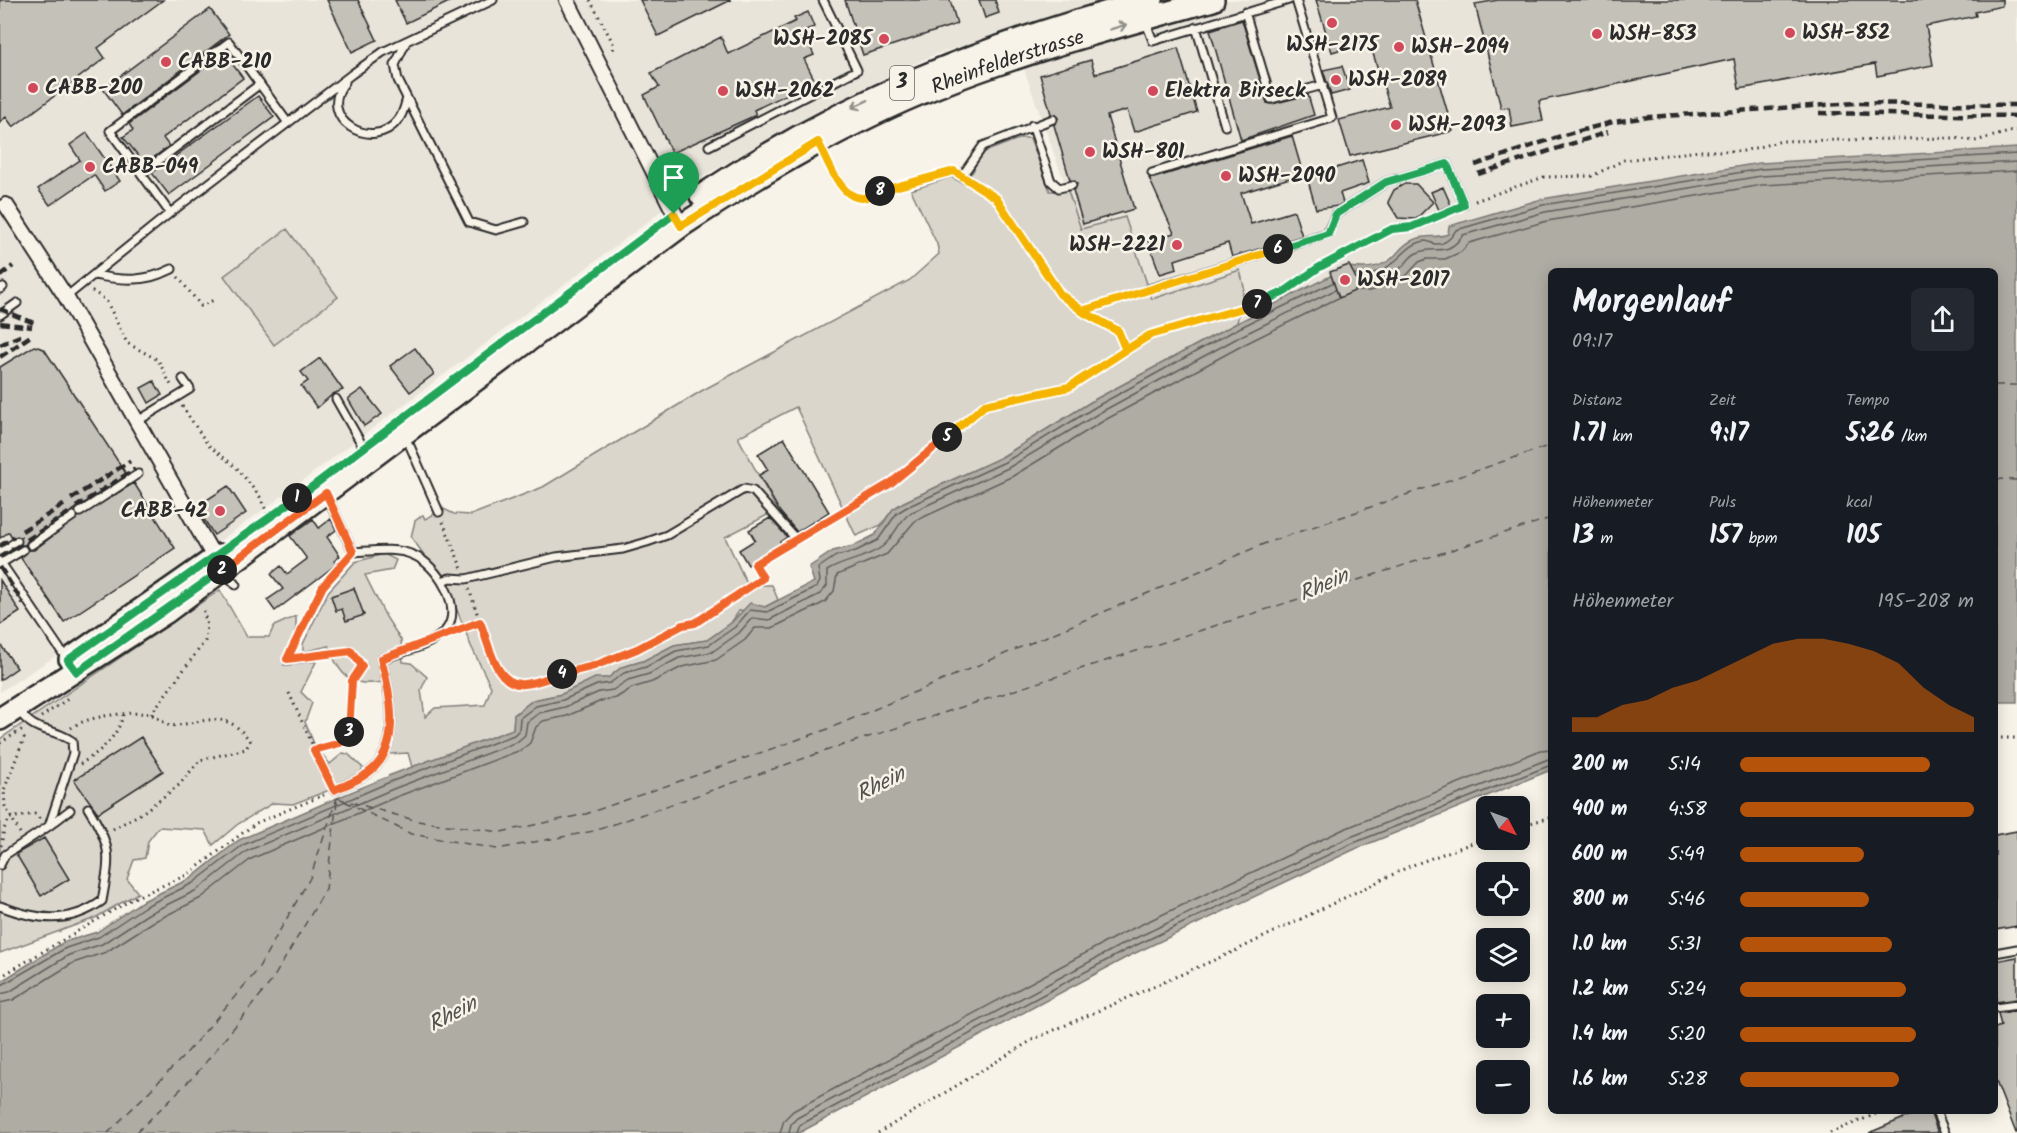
<!DOCTYPE html>
<html lang="de">
<head>
<meta charset="utf-8">
<style>
	:root { --surface:#171b24; --page:#242831; --text:#f1f3f6; --muted:#9ea1a6; --accent:#b45309 }
	body { margin:0; font-family:Kalam,sans-serif; background:var(--page); color:var(--text); height:100vh; display:flex; flex-direction:column; font-size:22px; white-space:nowrap }
	* { box-sizing:border-box; margin:0 }
	p { font-size:20px; color:var(--muted) }
	.icon { flex:none; width:33px; height:33px; fill:none; stroke:currentColor; stroke-width:2; stroke-linecap:round; stroke-linejoin:round }
	.map { position:relative; flex:1; overflow:hidden }
	.details { position:absolute; left:1548px; top:268px; width:450px; height:846px; display:flex; flex-direction:column; background:var(--surface); border-radius:9px; box-shadow:0 3px 15px #0003 }
	.details>* { flex:none }
	.needle { width:39px; rotate:131deg }
	.fabs { position:absolute; left:1476px; top:796px; display:grid; gap:12px }
	.fabs a { display:grid; place-items:center; width:54px; height:54px; border-radius:9px; background:var(--surface); box-shadow:0 3px 15px #0003; font-size:30px }
	.pin { position:absolute; display:grid; place-items:center; width:51px; height:51px; color:#fff; margin:-62px -26px; border-radius:50% 50% 50% 0; rotate:-45deg; box-shadow:0 0 6px #0007 }
	.pin .icon { rotate:45deg }
	.km { position:absolute; width:30px; height:30px; margin:-15px; border-radius:50%; background:#222; color:#fff; font-size:16px; line-height:30px; text-align:center }
	.round { display:grid; place-items:center; flex:none; width:63px; height:63px; border-radius:9px; background:var(--page) }
	.overview { display:flex; align-items:center; justify-content:space-between; height:102px; padding:0 24px }
	h1 { font-size:33px; font-weight:700; line-height:45px }
	.figures { display:grid; grid-template-columns:repeat(3,1fr); gap:9px; height:102px; padding:6px 24px }
	.figures div { display:grid; align-content:center }
	.figures b { font-size:26px; font-weight:700 }
	.figures small { font-size:16px; font-weight:400 }
	.figures p { font-size:16px }
	.chart { height:168px; padding:12px 24px }
	.chart p { display:flex; justify-content:space-between }
	.chart svg { width:100%; height:108px; margin-top:6px; fill:var(--accent); opacity:.7 }
	ul { padding:0 24px; list-style:none; font-size:20px }
	li { display:grid; grid-template-columns:96px 72px 1fr; align-items:center; height:45px }
	li i { height:15px; border-radius:8px; background:var(--accent) }
	.map>svg:first-child { display:block }
	.built { fill:#e8e4da }
	.green { fill:#dad6cc; stroke:#82807c; stroke-width:1.5 }
	.water { fill:#afaca4; stroke:#7a7874; stroke-width:1.5 }
	.pier { fill:#f7f3e8 }
	.lines { fill:none; stroke-linecap:round; stroke-linejoin:round }
	.shore { stroke:#605f5b; stroke-width:1.5 }
	.ferry { stroke:#53524f; stroke-width:1.5; stroke-dasharray:8 6; stroke-linecap:butt }
	.building { fill:#c4c1b9; stroke:#2b2b2b; stroke-width:1.5 }
	.lane-casing { stroke:#2b2b2b; stroke-width:11 }
	.street-casing { stroke:#2b2b2b; stroke-width:18 }
	.primary-casing { stroke:#2b2b2b; stroke-width:26 }
	.path { stroke:#2b2b2b; stroke-width:3; stroke-dasharray:1.5 4.5; stroke-linecap:butt }
	.lane { stroke:#f7f3e8; stroke-width:7 }
	.street { stroke:#f7f3e8; stroke-width:14 }
	.primary { stroke:#f7f3e8; stroke-width:21 }
	.rail { stroke:#2b2b2b; stroke-width:4.5; stroke-dasharray:9 4.5; stroke-linecap:butt }
	.oneway { stroke:#918f8a }
	.split-1-casing { stroke:#fff; stroke-width:12 }
	.split-2-casing { stroke:#fff; stroke-width:12 }
	.split-3-casing { stroke:#fff; stroke-width:12 }
	.split-4-casing { stroke:#fff; stroke-width:12 }
	.split-5-casing { stroke:#fff; stroke-width:12 }
	.split-6-casing { stroke:#fff; stroke-width:12 }
	.split-7-casing { stroke:#fff; stroke-width:12 }
	.split-8-casing { stroke:#fff; stroke-width:12 }
	.split-9-casing { stroke:#fff; stroke-width:12 }
	.split-1 { stroke:#22a559; stroke-width:8 }
	.split-2 { stroke:#22a559; stroke-width:8 }
	.split-3 { stroke:#f0652b; stroke-width:8 }
	.split-4 { stroke:#f0652b; stroke-width:8 }
	.split-5 { stroke:#f0652b; stroke-width:8 }
	.split-6 { stroke:#f5b400; stroke-width:8 }
	.split-7 { stroke:#22a559; stroke-width:8 }
	.split-8 { stroke:#f5b400; stroke-width:8 }
	.split-9 { stroke:#f5b400; stroke-width:8 }
	.poi-dot { fill:#d1495b; stroke:#f7f3e8; stroke-width:2 }
	.labels { text-anchor:middle; dominant-baseline:central; stroke-width:5; stroke-linejoin:round; paint-order:stroke }
	.shield { fill:#f7f3e8; stroke:#686764; stroke-width:1.5 }
	.shield-label { font-size:20px; font-weight:bold; fill:#2b2b2b }
	.poi-label { font-size:21px; font-weight:bold; fill:#2b2b2b; stroke:#f7f3e8; text-anchor:start }
	.street-label { font-size:21px; fill:#2b2b2b; stroke:#f7f3e8 }
	.water-label { font-size:22px; font-style:italic; fill:#53524f; stroke:#f7f3e8 }
</style>
</head>
<body>
<div class="map">
<svg width="2017" height="1133" viewBox="0 0 2017 1133">
	<rect width="100%" height="100%" fill="#f7f3e8"/>
	<filter id="ink" filterUnits="userSpaceOnUse"><feTurbulence type="fractalNoise" baseFrequency=".0167" numOctaves="2"/><feDisplacementMap in="SourceGraphic" scale="12" xChannelSelector="R" yChannelSelector="G"/><feConvolveMatrix kernelMatrix="1 2 1 2 8 2 1 2 1" color-interpolation-filters="sRGB"/></filter>
	<g filter="url(#ink)">
		<path class="built" d="M0,0H2017V148L1760,163L1542,199L1449,226L1448,234L1437,238L1426,235L1406,243L1383,263L1366,269L1348,267L1237,323L1244,287L1152,299L1125,217L1081,229L1010,30L931,56L829,105L695,181L649,221L270,505L79,641L0,692Z"/>
		<path class="green" d="M1021,138H1030L1050,191H1068L1081,229L1125,217L1152,299L1240,270L1244,287L1237,323L1094,400L1000,458L904,502L893,509L881,525L856,536L796,407L738,437L777,510L725,537L747,584L737,594L740,599L760,585H772L778,600L765,607L739,611L731,623L707,640L674,645L643,661L622,667L608,678L595,679L562,694L533,700L514,715L513,729L412,767L408,753L390,754L388,745L391,712L387,681C353,689 339,677 329,646L303,652V644L328,592L355,562L384,554L396,560L392,570L365,575L386,617L401,640L403,662L411,663L427,677L421,690L425,717L435,708L485,705L491,687L471,646L448,587L411,537L415,521L423,515L425,519L444,509L454,514L471,515L543,487L703,390L910,280L939,254L937,244L911,190L951,177L963,183L974,170V161L982,153Z
			M287,229L338,297L274,345L224,276Z
			M220,590L247,637H269L274,626L296,616V628L284,665C295,666 305,659 316,662L301,692L312,703L305,722L315,746L330,764L343,753L348,754L363,768L356,780L293,804L273,803L238,824L213,845L205,830L159,827L148,841L145,858L134,860L127,879L138,893L95,918L0,953V739Z"/>
		<path class="water" d="M2017,148V702H1995V272H1551V770L1353,850L1129,956L799,1133H0V982L64,942L97,932L141,902L191,878L239,840L388,776L513,729L514,715L533,700L562,694L595,678H608L622,667L643,661L674,645L707,640L731,623L750,603L765,607L814,582L809,567L833,551L853,546L875,535L893,509L904,502L1002,457L1094,400L1237,323L1348,267C1364,269 1379,269 1392,258C1400,251 1403,244 1413,240C1427,234 1435,239 1448,234L1449,226L1542,199L1760,163Z"/>
		<path class="pier" d="M387,774L388,776L297,813L296,811Z"/>
		<g class="lines">
			<path class="shore" d="M1355,274C1396,278 1401,243 1426,241C1428,241 1433,244 1435,244C1445,245 1452,237 1456,230L1543,205L1761,169L2017,154
				M1360,282C1374,283 1393,276 1403,266C1408,261 1411,255 1417,253C1436,244 1446,259 1463,235L1545,212L1761,176L2017,162
				M1358,291H1370L1392,284L1407,275L1419,262L1427,259H1445L1461,252L1469,243L1547,221L1762,185L2017,171
				M0,986L66,948L99,937L144,907L193,883L243,845L390,782L514,735L519,730L520,718L536,706L563,700L597,685L610,683L624,673L646,667L676,651L709,645L735,627L750,610L767,612L817,587L820,581L818,568L836,556L856,551L878,540L897,513L907,507L1005,462L1097,406L1239,328L1332,283
				M0,994L9,992L69,955L102,944L148,914L197,890L247,851L393,789L517,742L525,735L527,722L539,713L565,707L599,692L613,690L628,680L649,674L679,658L712,652L739,633L752,618L769,620L820,594L827,586V571C844,560 867,559 883,546C894,537 898,522 910,513L1008,468L1101,412L1243,335L1335,290
				M0,1003L13,1000L73,963L106,952L153,922L201,898L251,859L396,797L521,750L530,743L536,727L543,721L567,716L601,701L616,698L632,688L652,682L682,667L716,660L745,640L755,628H772L825,602L834,591L837,575L887,554L915,521L1013,476L1105,420L1247,343L1338,298
				M780,1133L784,1120L793,1111L1119,935L1344,829L1541,750L1551,749
				M789,1133L791,1124L797,1118L1123,944L1348,838L1551,758
				M797,1133L800,1125L1126,950L1351,844L1551,765"/>
			<path class="ferry" d="M1995,385H2017
				M1995,479L2017,480
				M337,798L417,821L501,832L586,814L828,729L1266,543L1551,445
				M344,801L411,834L497,849L594,831L834,748L1551,518
				M108,1133L183,1057L256,972L310,878L337,798
				M136,1133L197,1073L271,982L326,889L337,801"/>
		</g>
		<path class="building" d="M0,0H163L98,48L105,58L13,127L6,117L0,122Z
			M327,0H358L377,40L352,52Z
			M395,0H453L406,23Z
			M640,0H731L658,36Z
			M845,0H950L957,24L863,55Z
			M979,0H995L999,13L985,18Z
			M1316,0H1415L1453,131L1350,156L1339,120L1390,107L1369,41L1332,52Z
			M1498,0H2002V6L1975,12L1976,16L1926,26L1933,65L1877,76L1875,64L1739,89L1734,59L1539,101L1543,121L1512,127L1509,107L1501,108L1475,4Z
			M210,9L229,34L122,115L103,89Z
			M808,12L814,27L803,31L814,55L804,59L815,81L754,110L756,115L672,153L644,95L659,87L651,73L721,37L728,54L796,21L794,18Z
			M1242,20L1267,103L1272,104L1308,95L1314,115L1241,140L1210,30Z
			M1178,48L1197,112L1134,132L1127,110L1107,116L1134,209L1083,224L1073,190L1077,183L1070,180L1054,125L1058,118L1051,114L1040,75L1091,60L1095,74Z
			M224,53L243,78L163,138L169,146L145,164L123,137L133,130L129,124Z
			M1342,66L1350,90L1331,95L1323,70Z
			M258,96L274,117L169,195L152,173Z
			M87,133L120,181L105,191L94,175L50,205L38,189L80,160L70,145Z
			M1292,136L1303,174L1241,193L1251,224L1294,211L1302,236L1232,257L1228,243L1175,260L1177,269L1160,274L1148,241L1174,233L1149,178H1154Z
			M1362,160L1369,183L1340,193L1343,203L1338,206L1316,209L1307,177Z
			M1404,184H1416L1433,202L1416,219L1398,218L1388,202L1394,190Z
			M1443,187L1451,205L1439,210L1431,192Z
			M1349,265L1361,288L1339,298L1330,272Z
			M34,346L44,349L127,475L28,540L25,545H21V537H12L9,532L0,538V367Z
			M415,348L434,374L410,392L390,366Z
			M320,358L343,390L333,394L317,408L301,386L308,381L301,372Z
			M154,381L162,395L149,403L141,388Z
			M362,389L382,414L364,426L348,399Z
			M784,438L829,512L797,532L780,512L759,475L768,470L758,454Z
			M134,483L175,548L64,622L21,558L29,550H34L78,517Z
			M228,486L246,513L214,535L196,507Z
			M770,518L787,537L780,542L782,545L748,565L739,550L755,540L749,530Z
			M313,519L319,528L331,519L336,530L327,537L340,556L334,561L337,564L275,611L267,600L283,589L271,574L281,566L287,574L307,559L290,536Z
			M0,580L20,612L0,625Z
			M354,588L364,615L346,621L342,609L336,611L331,596Z
			M0,644L17,668L0,680Z
			M141,737L163,771L98,813L74,780Z
			M2017,831V926L1995,930V835Z
			M44,838L69,879L41,896L16,854Z
			M2017,957V999L1996,1002L1995,961Z
			M2017,1011V1133H2016L1995,1079V1028L2001,1026L1998,1013Z
			M1910,1112H1930L1938,1133H1869L1911,1115Z"/>
		<g class="lines">
			<defs>
				<path id="lane" d="M1245,12L1271,99L1323,85
					M1146,23L1153,41L1289,0
					M1196,27L1225,126
					M406,42L395,65L398,80L469,222L496,230L524,222
					M345,82C315,119 373,153 398,120C403,115 405,105 407,98
					M1032,125L1051,181L1059,188L1072,185
					M709,146L857,70L823,0
					M142,173L260,84
					M1152,173L1332,118L1296,0
					M962,176L983,146L1053,119
					M170,213L110,131L229,42L288,123
					M95,275C122,281 146,282 172,269
					M0,289L3,287
					M1149,289L1327,234L1336,214L1386,182L1447,164L1464,205
					M66,297L170,213L352,74L383,52L493,0
					M0,315L17,303
					M336,399L369,457
					M136,422L190,389L183,379
					M403,438L410,446L439,512
					M326,494L353,552C371,551 396,547 413,555C437,564 465,609 445,631C430,647 401,652 381,659C390,691 401,740 375,767C364,778 348,784 334,790
					M80,512L138,474
					M31,545L73,516
					M0,552L17,541
					M0,561L66,658
					M0,564L23,550
					M224,572L236,585
					M442,581L450,578L466,579L556,557L623,549L647,542L667,535L744,489L753,491L796,539
					M49,826L70,810
					M0,865L5,855L49,826L73,753L72,741C48,725 38,736 18,710
					M0,906C36,920 69,925 102,901C110,856 113,848 88,808
					M1995,953L2017,949
					M1995,1008L2017,1005
					M1936,1112L1945,1133"/>
				<path id="street" d="M567,0L681,226
					M6,205L66,297L218,564"/>
				<g id="primary">
					<path d="M701,196C846,100 984,44 1152,0"/>
					<path d="M70,659L219,555"/>
					<path id="s1" d="M0,719L165,613L681,226C762,173 846,123 936,87C1026,51 1120,26 1213,0"/>
				</g>
			</defs>
			<use href="#lane" class="lane-casing"/>
			<use href="#street" class="street-casing"/>
			<use href="#primary" class="primary-casing"/>
			<path class="path" d="M590,0L614,45L613,51
				M827,159L840,185L851,194L862,198L908,182L953,171
				M971,182L996,198L1060,294L1085,313L1118,331L1126,350
				M1475,201L1544,177L1592,176L1624,160L1700,151H1743L1782,141L1954,138L1975,141L2017,130
				M178,277L201,306L216,299
				M92,291L106,300L127,343L158,360L172,387
				M1082,311L1140,292
				M182,406L208,445L237,468L260,497L268,515
				M443,522L462,569
				M805,534L891,483L985,405L1069,387L1150,335L1244,310L1284,292L1319,268L1392,229L1411,227L1454,208
				M347,560L323,586L287,659L351,651L362,666L371,663
				M469,589L480,622
				M459,631L480,622L501,675L511,682L523,684L594,666L637,649L683,625L695,623L763,578L755,563L787,545
				M289,693L329,781
				M151,714L205,641L207,626L203,608
				M41,717L68,699
				M71,728C86,716 131,711 150,714C156,716 164,723 170,726C205,723 225,707 250,741L246,749L200,760L179,785L142,813L111,830
				M1995,738H2017
				M0,743L23,729
				M315,750L340,743L349,732L352,681L362,666
				M80,764C99,753 118,737 123,715
				M1520,826L1551,817
				M20,833L5,806L4,790L26,733
				M1,846L4,829L10,818L35,814L40,819
				M0,977L134,898L187,875L256,823L324,795
				M878,1133L1034,1039L1237,950L1410,866L1486,838
				M1830,1133L1881,1112"/>
			<use href="#lane" class="lane"/>
			<use href="#street" class="street"/>
			<use href="#primary" class="primary"/>
			<path class="rail" d="M1819,113L2017,116
				M1475,165L1564,135L1613,122L1649,117L1855,103L2017,105
				M1478,174L1608,132
				M0,276L13,266
				M0,309L34,323
				M0,323L32,327
				M0,345L22,335
				M0,357L32,335
				M71,499L130,461
				M76,507L135,469
				M22,531L65,504
				M27,540L70,512
				M0,546L14,537
				M0,557L20,545
				M0,567L23,603"/>
		</g>
		<defs><path id="oneway-shaft" d="M-6 0H5M1.5-3L5.5 0L1.5 3" fill="none" stroke-width="1.6" stroke-linecap="round" stroke-linejoin="round" transform="scale(1.5)"/></defs>
		<g class="oneway">
			<use href="#oneway-shaft" transform="translate(1118 27) rotate(-17)"/>
			<use href="#oneway-shaft" transform="translate(860 104) rotate(155)"/>
		</g>
	</g>
	<g class="lines" filter="url(#ink)">
		<defs>
			<path id="split-1" d="M297,498L674,214"/>
			<path id="split-2" d="M222,570L77,672L68,660L297,498"/>
			<path id="split-3" d="M222,570L326,493L353,552L323,586L287,659L351,651L362,666L352,681L349,732"/>
			<path id="split-4" d="M349,732L340,743L314,750L334,790C348,784 364,778 375,767C401,740 390,691 381,659L480,622C489,643 495,687 524,684C537,683 550,677 562,674"/>
			<path id="split-5" d="M562,674L594,666L637,649L683,625L695,623L763,578L755,564L891,483L947,437"/>
			<path id="split-6" d="M947,437L985,405L1069,387L1126,350L1118,331L1082,311L1278,249"/>
			<path id="split-7" d="M1257,304L1284,292L1318,268L1392,229L1412,227L1464,205L1447,164L1386,182L1336,214L1328,234L1278,249"/>
			<path id="split-8" d="M880,191L954,171L996,198L1060,294L1085,313L1118,331L1126,350L1150,335L1257,304"/>
			<path id="split-9" d="M674,214L681,226L818,142C827,158 839,198 862,198C867,198 875,193 880,191"/>
		</defs>
		<use href="#split-1" class="split-1-casing"/>
		<use href="#split-2" class="split-2-casing"/>
		<use href="#split-3" class="split-3-casing"/>
		<use href="#split-4" class="split-4-casing"/>
		<use href="#split-5" class="split-5-casing"/>
		<use href="#split-6" class="split-6-casing"/>
		<use href="#split-7" class="split-7-casing"/>
		<use href="#split-8" class="split-8-casing"/>
		<use href="#split-9" class="split-9-casing"/>
		<use href="#split-1" class="split-1"/>
		<use href="#split-2" class="split-2"/>
		<use href="#split-3" class="split-3"/>
		<use href="#split-4" class="split-4"/>
		<use href="#split-5" class="split-5"/>
		<use href="#split-6" class="split-6"/>
		<use href="#split-7" class="split-7"/>
		<use href="#split-8" class="split-8"/>
		<use href="#split-9" class="split-9"/>
	</g>
	<g class="poi-dot">
		<circle cx="1332" cy="23" r="6"/>
		<circle cx="1790" cy="33" r="6"/>
		<circle cx="1597" cy="34" r="6"/>
		<circle cx="884" cy="39" r="6"/>
		<circle cx="1399" cy="47" r="6"/>
		<circle cx="166" cy="62" r="6"/>
		<circle cx="1336" cy="80" r="6"/>
		<circle cx="33" cy="88" r="6"/>
		<circle cx="723" cy="91" r="6"/>
		<circle cx="1153" cy="91" r="6"/>
		<circle cx="1396" cy="125" r="6"/>
		<circle cx="1090" cy="152" r="6"/>
		<circle cx="90" cy="167" r="6"/>
		<circle cx="1226" cy="176" r="6"/>
		<circle cx="1177" cy="245" r="6"/>
		<circle cx="1345" cy="280" r="6"/>
		<circle cx="220" cy="511" r="6"/>
	</g>
	<g class="labels">
		<rect class="shield" x="890" y="66" width="24" height="34" rx="4.5"/>
		<g class="shield-label">
			<text x="902" y="83">3</text>
		</g>
		<g class="poi-label">
			<text x="1802" y="33">WSH-852</text>
			<text x="1609" y="34">WSH-853</text>
			<text x="872" y="39" text-anchor="end">WSH-2085</text>
			<text x="1332" y="45" text-anchor="middle">WSH-2175</text>
			<text x="1411" y="47">WSH-2094</text>
			<text x="178" y="62">CABB-210</text>
			<text x="1348" y="80">WSH-2089</text>
			<text x="45" y="88">CABB-200</text>
			<text x="735" y="91">WSH-2062</text>
			<text x="1165" y="91">Elektra Birseck</text>
			<text x="1408" y="125">WSH-2093</text>
			<text x="1102" y="152">WSH-801</text>
			<text x="102" y="167">CABB-049</text>
			<text x="1238" y="176">WSH-2090</text>
			<text x="1165" y="245" text-anchor="end">WSH-2221</text>
			<text x="1357" y="280">WSH-2017</text>
			<text x="208" y="511" text-anchor="end">CABB-42</text>
		</g>
		<g class="street-label">
			<text stroke="none"><textPath href="#s1" startOffset="1208">Rheinfelderstrasse</textPath></text>
		</g>
		<g class="water-label">
			<text transform="translate(1324 586) rotate(-24)">Rhein</text>
			<text transform="translate(881 785) rotate(-27)">Rhein</text>
			<text transform="translate(453 1015) rotate(-28)">Rhein</text>
		</g>
	</g>
</svg>
<div class="fabs">
<a><svg class="needle" viewBox="-14 -14 28 28"><path d="M0-13l5 13h-10z" fill="#e53935"/><path d="M0 13l5-13h-10z" fill="#9ea1a6"/></svg></a>
<a><svg class="icon" aria-label="locate" viewBox="0 0 24 24"><circle cx="12" cy="12" r="6"/><path d="M12 2v4M12 18v4M2 12h4M18 12h4"/></svg></a>
<a><svg class="icon" aria-label="layers" viewBox="0 0 24 24"><path d="M12 4l9 5-9 5-9-5zM3 14l9 5 9-5"/></svg></a>
<a>+</a>
<a>−</a>
</div>
<div class="pin" style="left:674px;top:214px;background:#1e9e55"><svg class="icon" aria-label="arrive" viewBox="0 0 24 24"><path d="M6 21V4h12l-3 4 3 4H6"/></svg></div>
<b class="km" style="left:297px;top:498px">1</b>
<b class="km" style="left:222px;top:570px">2</b>
<b class="km" style="left:349px;top:732px">3</b>
<b class="km" style="left:562px;top:674px">4</b>
<b class="km" style="left:947px;top:437px">5</b>
<b class="km" style="left:1278px;top:249px">6</b>
<b class="km" style="left:1257px;top:304px">7</b>
<b class="km" style="left:880px;top:191px">8</b>
<section class="details">
<div class="overview"><div><h1>Morgenlauf</h1><p>09:17</p></div><a class="round"><svg class="icon" aria-label="share" viewBox="0 0 24 24"><path d="M12 15V3M7 8l5-5 5 5M5 13v7h14v-7"/></svg></a></div>
<div class="figures">
<div><p>Distanz</p><b>1.71<small> km</small></b></div>
<div><p>Zeit</p><b>9:17</b></div>
<div><p>Tempo</p><b>5:26<small> /km</small></b></div>
</div>
<div class="figures">
<div><p>Höhenmeter</p><b>13<small> m</small></b></div>
<div><p>Puls</p><b>157<small> bpm</small></b></div>
<div><p>kcal</p><b>105</b></div>
</div>
<div class="chart"><p><span>Höhenmeter</span>195–208 m</p>
<svg viewBox="0 0 160 44" preserveAspectRatio="none"><path d="M0 44V38L10 38L20 33L30 31L40 26L50 23L60 18L70 13L80 8L90 6L100 6L110 8L120 11L130 16L140 26L150 33L160 38V44z"/></svg>
</div>
<ul>
<li><b>200 m</b>5:14<i style="width:81%"></i></li>
<li><b>400 m</b>4:58<i style="width:100%"></i></li>
<li><b>600 m</b>5:49<i style="width:53%"></i></li>
<li><b>800 m</b>5:46<i style="width:55%"></i></li>
<li><b>1.0 km</b>5:31<i style="width:65%"></i></li>
<li><b>1.2 km</b>5:24<i style="width:71%"></i></li>
<li><b>1.4 km</b>5:20<i style="width:75%"></i></li>
<li><b>1.6 km</b>5:28<i style="width:68%"></i></li>
</ul>
</section>
</div>
</body>
</html>
